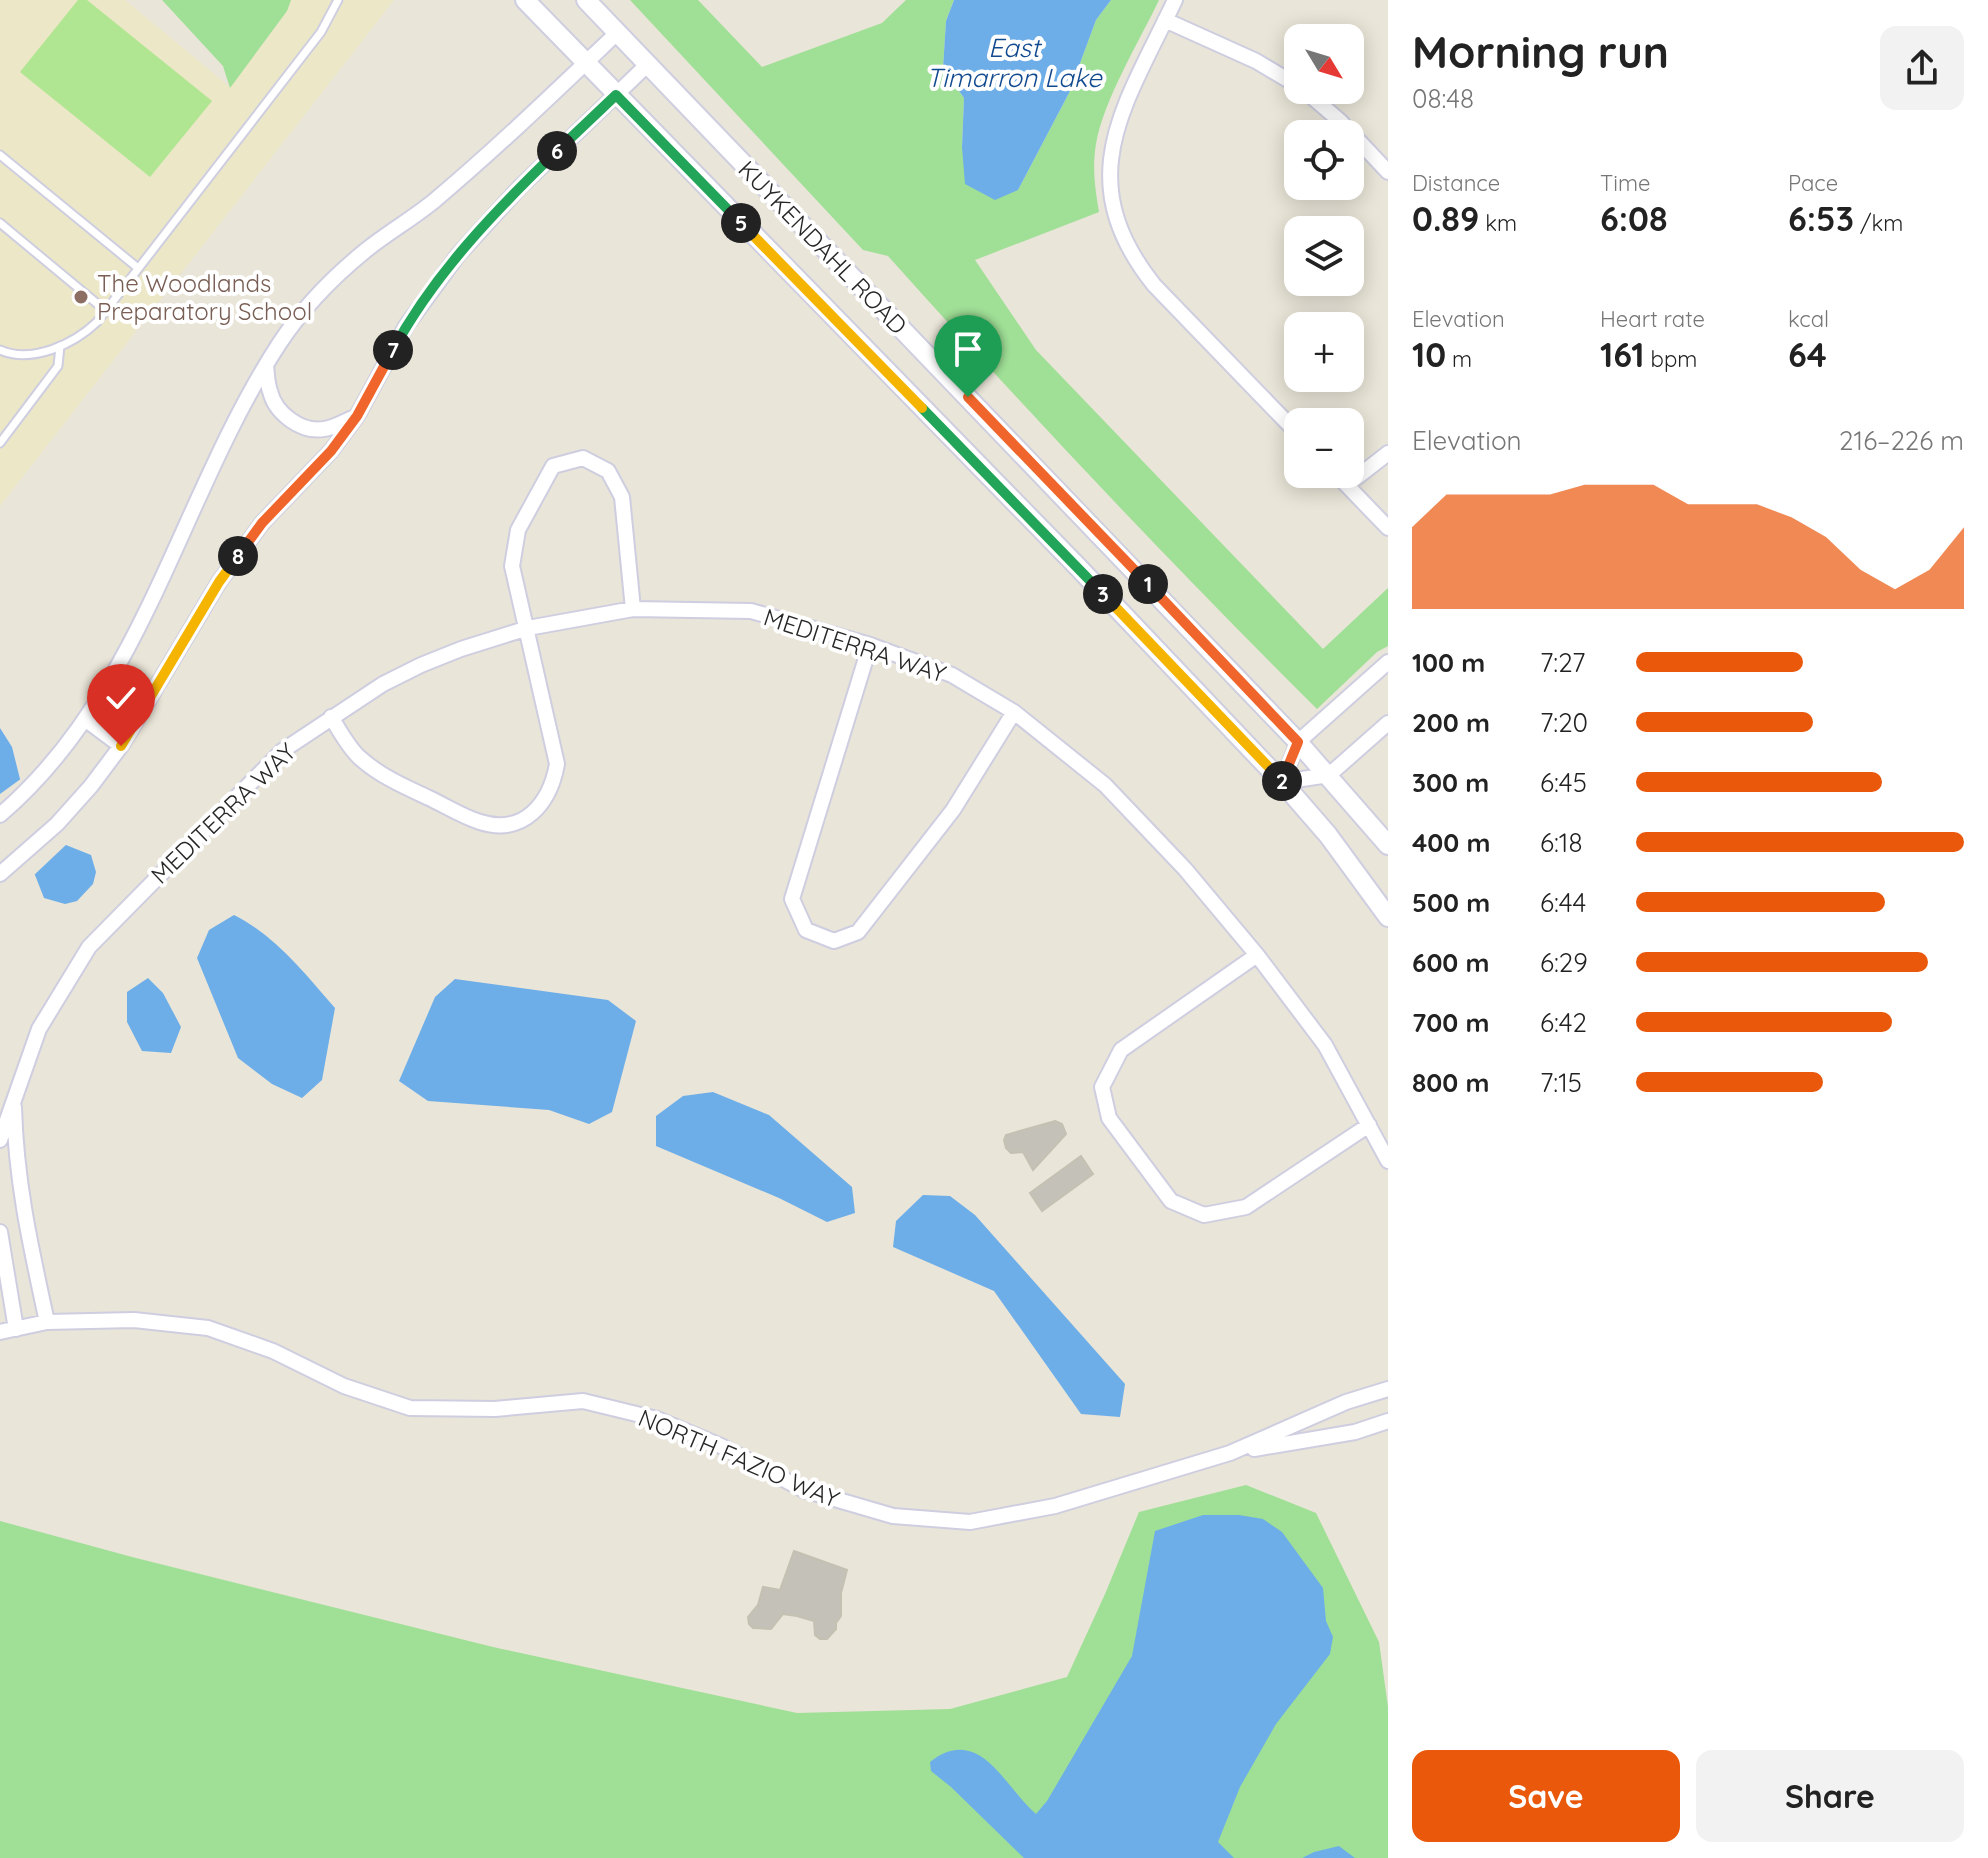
<!DOCTYPE html>
<html lang="en">
<head>
<meta charset="utf-8">
<style>
	:root { --surface:#fff; --page:#f2f2f2; --text:#222; --muted:#767676; --accent:#ea580c }
	body { margin:0; font-family:Quicksand,sans-serif; background:var(--page); color:var(--text); height:100vh; display:flex; flex-direction:column; font-size:30px; white-space:nowrap }
	* { box-sizing:border-box; margin:0 }
	p { font-size:26px; color:var(--muted) }
	.icon { flex:none; width:44px; height:44px; fill:none; stroke:currentColor; stroke-width:2; stroke-linecap:round; stroke-linejoin:round }
	.map { position:relative; flex:1; overflow:hidden }
	.drawer { display:flex; flex-direction:column; background:var(--surface); width:600px }
	.drawer>* { flex:none }
	.needle { width:52px; rotate:128deg }
	.controls { position:absolute; left:1284px; top:24px; display:grid; gap:16px }
	.controls a { display:grid; place-items:center; width:80px; height:80px; border-radius:16px; background:var(--surface); box-shadow:0 4px 20px #0003; font-size:40px }
	.pin { position:absolute; display:grid; place-items:center; width:68px; height:68px; color:#fff; margin:-82px -34px; border-radius:50% 50% 50% 0; rotate:-45deg; box-shadow:0 0 8px #0007 }
	.pin .icon { rotate:45deg }
	.km { position:absolute; width:40px; height:40px; margin:-20px; border-radius:50%; background:#222; color:#fff; font-size:22px; line-height:40px; text-align:center }
	.round { display:grid; place-items:center; flex:none; width:84px; height:84px; border-radius:16px; background:var(--page) }
	.overview { display:flex; align-items:center; justify-content:space-between; height:136px; padding:0 24px }
	h1 { font-size:44px; font-weight:700; line-height:60px }
	.stats { display:grid; grid-template-columns:repeat(3,1fr); gap:12px; height:136px; padding:8px 24px }
	.stats div { display:grid; align-content:center }
	.stats b { font-size:34px; font-weight:700 }
	.stats small { font-size:22px; font-weight:400 }
	.stats p { font-size:22px }
	.chart { height:224px; padding:16px 24px }
	.chart p { display:flex; justify-content:space-between }
	.chart svg { width:100%; height:144px; margin-top:8px; fill:var(--accent); opacity:.7 }
	.action { display:flex; gap:16px; margin-top:auto; padding:16px 24px }
	.action a { flex:1; height:92px; border-radius:16px; background:var(--accent); color:#fff; font-size:32px; font-weight:700; line-height:92px; text-align:center }
	.action a+a { background:var(--page); color:var(--text) }
	ul { padding:0 24px; list-style:none; font-size:26px }
	li { display:grid; grid-template-columns:128px 96px 1fr; align-items:center; height:60px }
	li i { height:20px; border-radius:10px; background:var(--accent) }
	main { display:flex; flex:1; min-height:0 }
	.map>svg:first-child { display:block }
	.education { fill:#ebe7c7 }
	.green { fill:#9fdf96 }
	.pitch { fill:#b0e691 }
	.water { fill:#6daee9 }
	.pier { fill:#e9e5d8 }
	.building { fill:#c4c2b8; stroke:#c4c1b2; stroke-width:2 }
	.lines { fill:none; stroke-linecap:round; stroke-linejoin:round }
	.service-casing { stroke:#cecee0; stroke-width:11 }
	.minor-casing { stroke:#cecee0; stroke-width:18 }
	.secondary-casing { stroke:#cecee0; stroke-width:22 }
	.service { stroke:#fff; stroke-width:7 }
	.minor { stroke:#fff; stroke-width:14 }
	.secondary { stroke:#fff; stroke-width:18 }
	.split-1-casing { stroke:#fff; stroke-width:16 }
	.split-2-casing { stroke:#fff; stroke-width:16 }
	.split-3-casing { stroke:#fff; stroke-width:16 }
	.split-4-casing { stroke:#fff; stroke-width:16 }
	.split-5-casing { stroke:#fff; stroke-width:16 }
	.split-6-casing { stroke:#fff; stroke-width:16 }
	.split-7-casing { stroke:#fff; stroke-width:16 }
	.split-8-casing { stroke:#fff; stroke-width:16 }
	.split-9-casing { stroke:#fff; stroke-width:16 }
	.split-1 { stroke:#f0652b; stroke-width:10 }
	.split-2 { stroke:#f0652b; stroke-width:10 }
	.split-3 { stroke:#f5b400; stroke-width:10 }
	.split-4 { stroke:#22a559; stroke-width:10 }
	.split-5 { stroke:#f5b400; stroke-width:10 }
	.split-6 { stroke:#22a559; stroke-width:10 }
	.split-7 { stroke:#22a559; stroke-width:10 }
	.split-8 { stroke:#f0652b; stroke-width:10 }
	.split-9 { stroke:#f5b400; stroke-width:10 }
	.education-dot { fill:#8d6e63; stroke:#fff; stroke-width:3 }
	.labels { text-anchor:middle; dominant-baseline:central; stroke-width:8; stroke-linejoin:round; paint-order:stroke }
	.street-label { font-size:24px; fill:#272727; stroke:#fff }
	.education-label { font-size:24px; fill:#785e54; stroke:#fff; text-anchor:start }
	.water-label { font-size:26px; font-style:italic; fill:#124a8f; stroke:#fff }
</style>
</head>
<body>
<main>
<div class="map">
<svg width="1388" height="1858" viewBox="0 0 1388 1858">
	<rect width="100%" height="100%" fill="#e9e5d8"/>
	<path class="education" d="M0,0H125L230,87L287,11L291,0H394L0,506Z"/>
	<path class="green" d="M162,0H291L287,11L230,88L223,66Z
		M630,0H698L762,67L882,23L906,0H954L946,21L943,68L964,98L962,147L1018,190L1069,93L1096,20L1111,0H1159C1140,40 1103,101 1096,144C1092,167 1095,189 1099,212L975,260L1036,350L1323,649L1388,588V646L1377,652L1317,709C1169,562 1027,411 888,256L863,250Z
		M1246,1485L1316,1513L1379,1642L1388,1707V1858H0V1521L132,1557L493,1647L797,1713L950,1709L1067,1677L1105,1594L1139,1512Z"/>
	<path class="pitch" d="M78,0H87L212,101L150,177L20,72Z"/>
	<path class="water" d="M954,0H1111L1096,20L1069,93L1018,190L995,200L965,184L962,147L964,98L943,68L946,21Z
		M0,728L12,747L20,779L66,845L91,855L96,872L93,884L77,901L65,904L44,898L35,875L0,835Z
		M234,915C276,936 304,973 335,1008L322,1080L302,1098L272,1084L238,1058L197,958L209,930Z
		M148,978L163,993L181,1027L171,1053L142,1051L127,1022V992Z
		M455,979L608,1000L636,1021L612,1112L589,1124L549,1110L428,1101L399,1081L435,997Z
		M713,1092L769,1115L852,1187L855,1213L827,1222L779,1198L656,1146V1116L683,1096Z
		M923,1195L950,1196L975,1215L1125,1384L1120,1417L1081,1414L994,1291L893,1247L896,1221Z
		M1203,1515H1239L1263,1519L1282,1532L1323,1588L1326,1621L1333,1637L1330,1654L1276,1724L1240,1787L1218,1842L1234,1858H1024L951,1787L931,1771L930,1762C980,1723 1005,1788 1036,1814L1047,1801L1132,1656L1155,1531Z
		M1339,1846L1355,1858H1302L1314,1852Z"/>
	<path class="pier" d="M22,778L69,842L32,877L0,841V794Z"/>
	<path class="building" d="M1055,1121L1062,1124L1066,1134L1033,1170L1023,1152L1011,1153L1006,1148L1004,1140L1006,1135Z
		M1081,1156L1093,1174L1042,1211L1030,1193Z
		M794,1551L847,1570L841,1593V1616L836,1623V1629L827,1639H820L815,1635L814,1621L797,1616L783,1614L771,1629L753,1628L749,1624L748,1617L758,1605L763,1587L780,1590Z"/>
	<g class="lines">
		<defs>
			<path id="service" d="M0,155L138,268
				M0,223L106,311
				M0,350C32,364 74,344 97,322L321,32L338,0
				M0,443L58,366L60,346"/>
			<path id="minor" d="M1175,0C1125,106 1069,178 1154,285L1298,434
				M1165,20L1256,61L1298,86
				M1304,90L1340,121L1388,172
				M266,365C267,374 267,383 270,391C275,413 301,433 324,429C334,428 345,421 355,417
				M1336,474L1388,528
				M1347,485L1388,453
				M870,645L792,899L806,930L834,941L858,932L953,810L1014,712
				M1388,662L1298,742L1282,782L1329,775L1388,723
				M331,717C340,731 348,747 360,758C380,776 405,787 429,798C446,806 463,817 480,822C524,836 550,803 557,764L512,566L518,530L553,466L583,458L608,471L622,497L633,609
				M86,720L121,746
				M0,815C144,692 179,498 279,344C302,309 333,277 365,251C387,233 412,219 434,201C497,148 557,90 617,33
				M0,874L57,824L91,786L121,746L219,582L262,523L331,451L357,416L406,326L458,255L519,188L648,64
				M1257,955L1121,1050L1102,1087L1109,1118L1171,1201L1204,1215L1246,1207L1369,1125
				M14,1107C16,1183 31,1248 47,1322
				M0,1140L39,1029L89,947L282,751L383,684L421,665L461,649L528,628L633,609L751,611L870,645L952,675L1014,712L1105,785L1185,869L1257,955L1325,1045L1388,1161
				M0,1232L16,1329
				M0,1332L47,1322L134,1320L208,1328L273,1351L344,1386L410,1408L495,1409L583,1401L657,1419L721,1446L804,1490L893,1516L970,1522L1055,1506L1230,1453L1346,1402L1388,1389
				M1254,1449L1355,1432L1388,1421"/>
			<path id="secondary" d="M525,0L1076,565L1282,782L1328,835L1388,917
				M586,0L1298,742L1388,845"/>
		</defs>
		<use href="#service" class="service-casing"/>
		<use href="#minor" class="minor-casing"/>
		<use href="#secondary" class="secondary-casing"/>
		<use href="#service" class="service"/>
		<use href="#minor" class="minor"/>
		<use href="#secondary" class="secondary"/>
	</g>
	<g class="lines">
		<defs>
			<path id="split-1" d="M968,397L1148,584"/>
			<path id="split-2" d="M1148,584L1298,742L1282,781"/>
			<path id="split-3" d="M1103,594L1282,781"/>
			<path id="split-4" d="M922,408L1103,594"/>
			<path id="split-5" d="M741,223L922,408"/>
			<path id="split-6" d="M557,151L616,95L741,223"/>
			<path id="split-7" d="M393,350C434,274 495,211 557,151"/>
			<path id="split-8" d="M238,556L262,523L331,451L357,416L393,350"/>
			<path id="split-9" d="M121,746L219,582L238,556"/>
		</defs>
		<use href="#split-1" class="split-1-casing"/>
		<use href="#split-2" class="split-2-casing"/>
		<use href="#split-3" class="split-3-casing"/>
		<use href="#split-4" class="split-4-casing"/>
		<use href="#split-5" class="split-5-casing"/>
		<use href="#split-6" class="split-6-casing"/>
		<use href="#split-7" class="split-7-casing"/>
		<use href="#split-8" class="split-8-casing"/>
		<use href="#split-9" class="split-9-casing"/>
		<use href="#split-1" class="split-1"/>
		<use href="#split-2" class="split-2"/>
		<use href="#split-3" class="split-3"/>
		<use href="#split-4" class="split-4"/>
		<use href="#split-5" class="split-5"/>
		<use href="#split-6" class="split-6"/>
		<use href="#split-7" class="split-7"/>
		<use href="#split-8" class="split-8"/>
		<use href="#split-9" class="split-9"/>
	</g>
	<circle class="education-dot" cx="81" cy="297" r="8"/>
	<g class="labels">
		<g class="street-label">
			<text transform="translate(823 247) rotate(46)">KUYKENDAHL ROAD</text>
			<text transform="translate(855 645) rotate(18)">MEDITERRA WAY</text>
			<text transform="translate(223 813) rotate(-44)">MEDITERRA WAY</text>
			<text transform="translate(739 1458) rotate(23)">NORTH FAZIO WAY</text>
		</g>
		<g class="education-label">
			<text x="97" y="283">The Woodlands<tspan x="97" dy="28">Preparatory School</tspan></text>
		</g>
		<g class="water-label">
			<text x="1014" y="47">East<tspan x="1014" dy="30">Timarron Lake</tspan></text>
		</g>
	</g>
</svg>
<div class="controls">
<a><svg class="needle" viewBox="-14 -14 28 28"><path d="M0-13l5 13h-10z" fill="#e53935"/><path d="M0 13l5-13h-10z" fill="#767676"/></svg></a>
<a><svg class="icon" aria-label="locate" viewBox="0 0 24 24"><circle cx="12" cy="12" r="6"/><path d="M12 2v4M12 18v4M2 12h4M18 12h4"/></svg></a>
<a><svg class="icon" aria-label="layers" viewBox="0 0 24 24"><path d="M12 4l9 5-9 5-9-5zM3 14l9 5 9-5"/></svg></a>
<a>+</a>
<a>−</a>
</div>
<div class="pin" style="left:968px;top:397px;background:#1e9e55"><svg class="icon" aria-label="arrive" viewBox="0 0 24 24"><path d="M6 21V4h12l-3 4 3 4H6"/></svg></div>
<div class="pin" style="left:121px;top:746px;background:#d93025"><svg class="icon" aria-label="check" viewBox="0 0 24 24"><path d="M5 12l5 5 9-10"/></svg></div>
<b class="km" style="left:1148px;top:584px">1</b>
<b class="km" style="left:1282px;top:781px">2</b>
<b class="km" style="left:1103px;top:594px">3</b>
<b class="km" style="left:741px;top:223px">5</b>
<b class="km" style="left:557px;top:151px">6</b>
<b class="km" style="left:393px;top:350px">7</b>
<b class="km" style="left:238px;top:556px">8</b>
</div>
<section class="drawer">
<div class="overview"><div><h1>Morning run</h1><p>08:48</p></div><a class="round"><svg class="icon" aria-label="share" viewBox="0 0 24 24"><path d="M12 15V3M7 8l5-5 5 5M5 13v7h14v-7"/></svg></a></div>
<div class="stats">
<div><p>Distance</p><b>0.89<small> km</small></b></div>
<div><p>Time</p><b>6:08</b></div>
<div><p>Pace</p><b>6:53<small> /km</small></b></div>
</div>
<div class="stats">
<div><p>Elevation</p><b>10<small> m</small></b></div>
<div><p>Heart rate</p><b>161<small> bpm</small></b></div>
<div><p>kcal</p><b>64</b></div>
</div>
<div class="chart"><p><span>Elevation</span>216–226 m</p>
<svg viewBox="0 0 160 44" preserveAspectRatio="none"><path d="M0 44V19L10 9L20 9L30 9L40 9L50 6L60 6L70 6L80 12L90 12L100 12L110 16L120 22L130 32L140 38L150 32L160 19V44z"/></svg>
</div>
<ul>
<li><b>100 m</b>7:27<i style="width:51%"></i></li>
<li><b>200 m</b>7:20<i style="width:54%"></i></li>
<li><b>300 m</b>6:45<i style="width:75%"></i></li>
<li><b>400 m</b>6:18<i style="width:100%"></i></li>
<li><b>500 m</b>6:44<i style="width:76%"></i></li>
<li><b>600 m</b>6:29<i style="width:89%"></i></li>
<li><b>700 m</b>6:42<i style="width:78%"></i></li>
<li><b>800 m</b>7:15<i style="width:57%"></i></li>
</ul>
<div class="action"><a>Save</a><a>Share</a></div>
</section>
</main>
</body>
</html>
